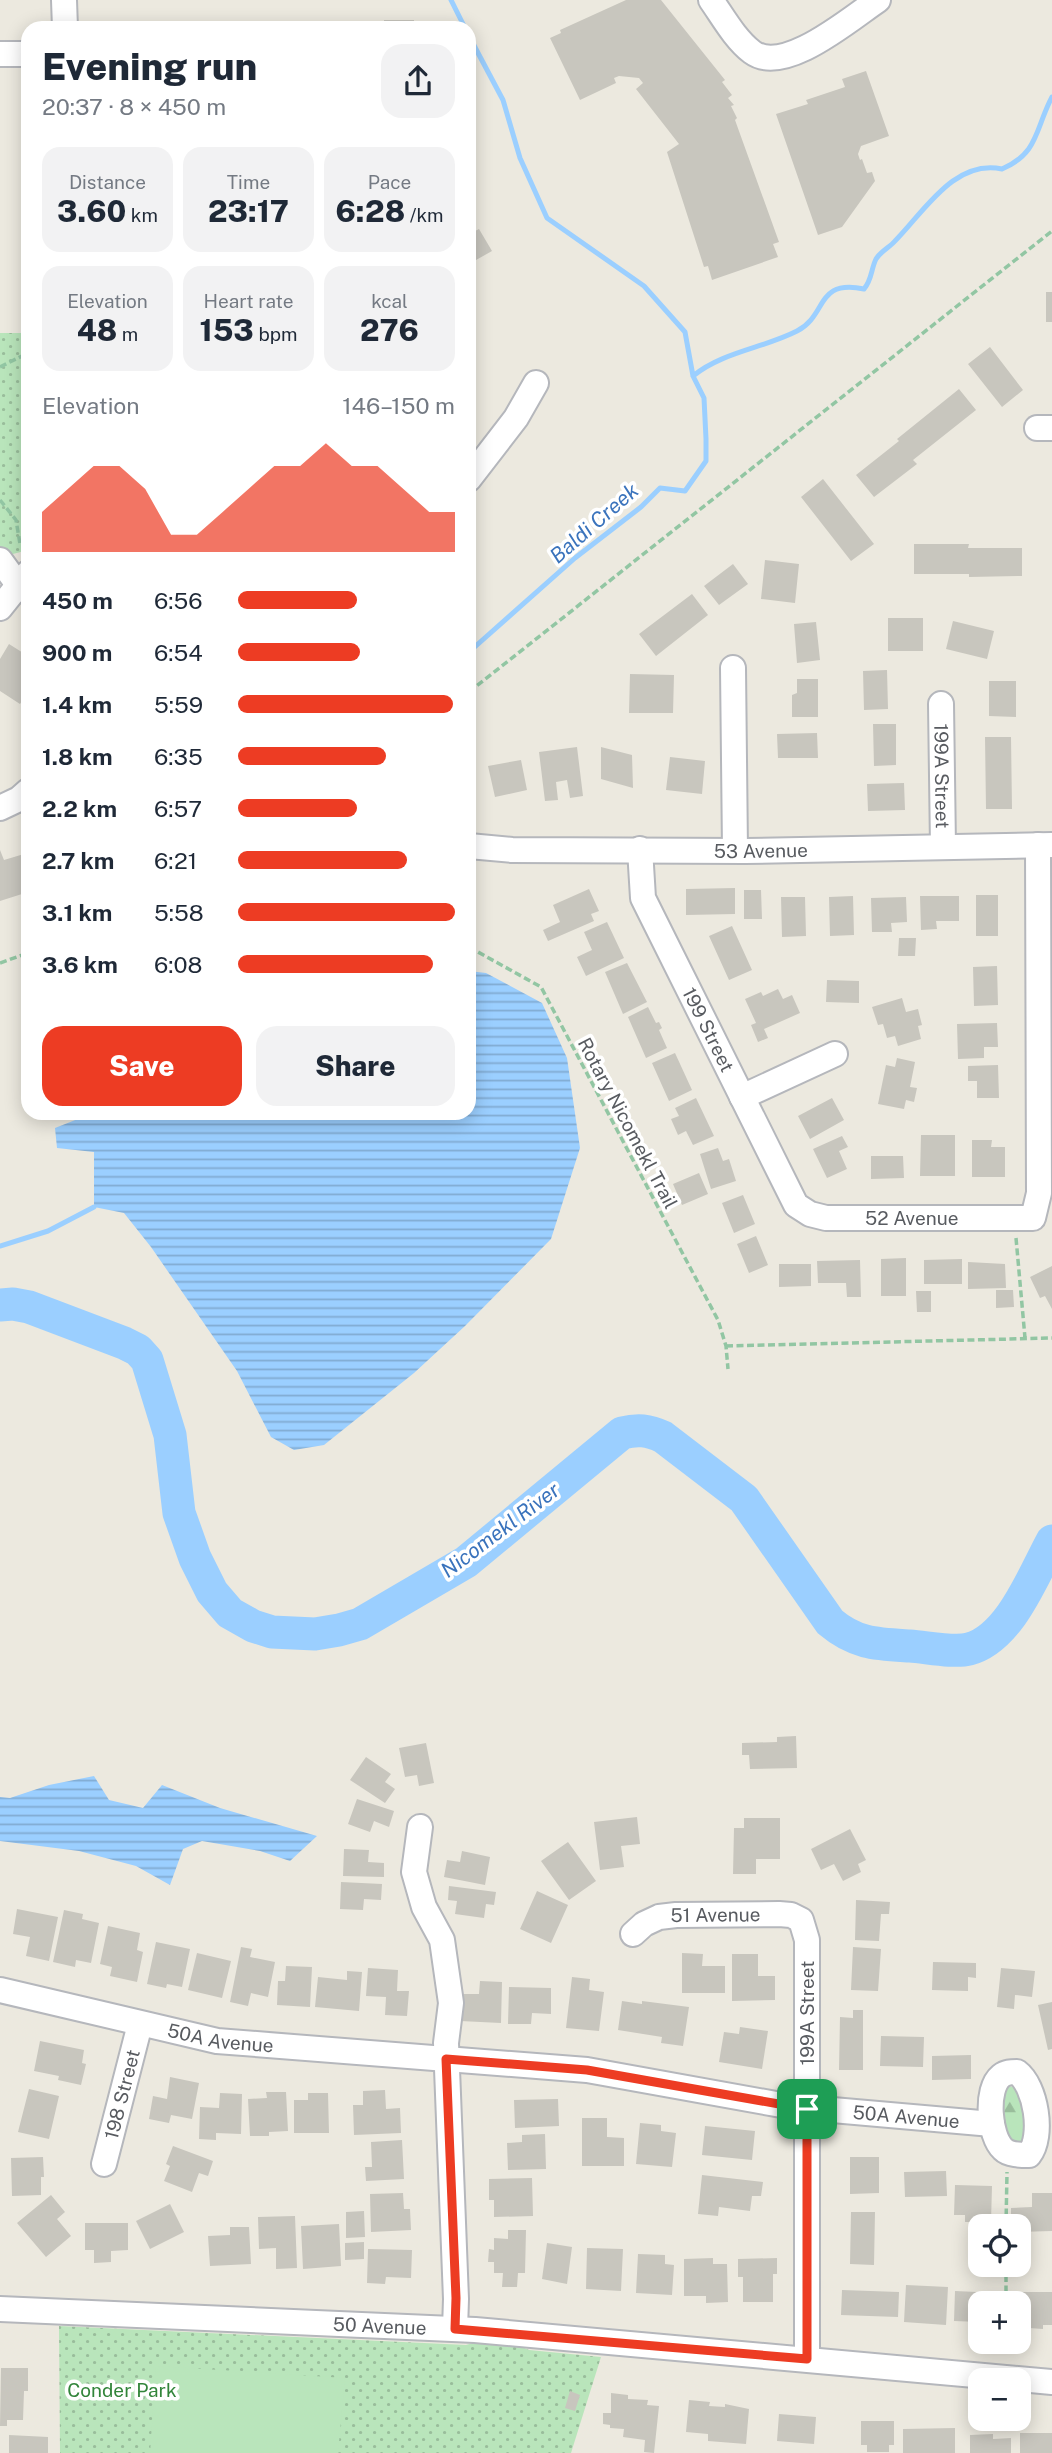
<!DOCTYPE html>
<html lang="en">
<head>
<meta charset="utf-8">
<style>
	:root { --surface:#fff; --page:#f2f2f3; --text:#1f2937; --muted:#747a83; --accent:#ed3c23 }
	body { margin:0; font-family:"Public Sans",sans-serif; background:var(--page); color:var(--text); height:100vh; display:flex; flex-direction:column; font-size:26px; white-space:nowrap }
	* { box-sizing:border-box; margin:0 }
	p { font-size:23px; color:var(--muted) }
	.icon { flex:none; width:38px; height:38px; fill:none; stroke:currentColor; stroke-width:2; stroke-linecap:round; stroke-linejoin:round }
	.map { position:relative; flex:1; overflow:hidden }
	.side { position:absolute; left:21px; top:21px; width:455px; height:1099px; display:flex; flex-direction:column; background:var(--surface); border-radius:21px; box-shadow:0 4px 18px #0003 }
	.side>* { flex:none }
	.fabs { position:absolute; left:968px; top:2214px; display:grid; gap:14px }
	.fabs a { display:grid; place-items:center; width:63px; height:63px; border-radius:14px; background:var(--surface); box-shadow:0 4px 18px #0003; font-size:35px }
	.pin { position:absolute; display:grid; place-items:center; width:60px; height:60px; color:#fff; margin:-30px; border-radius:14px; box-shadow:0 4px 10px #0006 }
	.round { display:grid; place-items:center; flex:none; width:74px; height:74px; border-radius:21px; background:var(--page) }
	.headline { display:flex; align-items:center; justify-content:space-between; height:119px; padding:0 21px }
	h1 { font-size:38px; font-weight:800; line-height:52px }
	.figures { display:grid; grid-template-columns:repeat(3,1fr); gap:10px; height:119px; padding:7px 21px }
	.figures div { display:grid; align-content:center; border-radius:18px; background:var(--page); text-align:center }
	.figures b { font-size:30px; font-weight:800 }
	.figures small { font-size:19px; font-weight:400 }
	.figures p { font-size:19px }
	.chart { height:196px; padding:14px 21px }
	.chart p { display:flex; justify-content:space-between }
	.chart svg { width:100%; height:126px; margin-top:7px; fill:var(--accent); opacity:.7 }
	.action { display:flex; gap:14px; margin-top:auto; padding:14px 21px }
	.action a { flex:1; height:80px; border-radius:21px; background:var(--accent); color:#fff; font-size:28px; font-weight:800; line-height:80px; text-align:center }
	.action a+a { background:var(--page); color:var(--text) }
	ul { padding:0 21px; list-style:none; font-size:23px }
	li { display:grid; grid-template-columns:112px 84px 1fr; align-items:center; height:52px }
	li i { height:18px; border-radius:9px; background:var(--accent) }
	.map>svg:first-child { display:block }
	.green { fill:url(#green-dots) }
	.forest { fill:url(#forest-firs) }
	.pitch { fill:#b9e5bb }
	.water { fill:url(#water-rules) }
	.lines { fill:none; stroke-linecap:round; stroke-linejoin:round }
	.stream { stroke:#9bcfff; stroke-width:5 }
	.river { stroke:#9bcfff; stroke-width:33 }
	.building { fill:#c8c6be }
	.minor-casing { stroke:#b5b7bc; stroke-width:28 }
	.path { stroke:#92c6a3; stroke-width:3.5; stroke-dasharray:7 3.5; stroke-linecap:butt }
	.minor { stroke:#fff; stroke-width:24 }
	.route-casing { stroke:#fff; stroke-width:14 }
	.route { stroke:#ed3c23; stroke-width:9 }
	.labels { text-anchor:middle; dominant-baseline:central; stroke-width:7; stroke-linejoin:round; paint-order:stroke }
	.street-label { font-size:19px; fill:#585b60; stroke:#fff }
	.park-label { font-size:19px; fill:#32853a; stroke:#fff }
	.water-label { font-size:21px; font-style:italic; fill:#3a73bc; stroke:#fff }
</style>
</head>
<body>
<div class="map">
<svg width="1052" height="2453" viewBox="0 0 1052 2453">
	<defs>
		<pattern id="green-dots" width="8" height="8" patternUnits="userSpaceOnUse" patternTransform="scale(1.75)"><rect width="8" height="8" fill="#b9e5bb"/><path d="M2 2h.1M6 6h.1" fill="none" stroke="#99bd9b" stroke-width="1.8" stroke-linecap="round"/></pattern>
		<pattern id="forest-firs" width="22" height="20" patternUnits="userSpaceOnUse" patternTransform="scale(1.75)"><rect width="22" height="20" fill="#b9e5bb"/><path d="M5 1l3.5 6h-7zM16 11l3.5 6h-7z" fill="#99bd9b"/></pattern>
		<pattern id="water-rules" width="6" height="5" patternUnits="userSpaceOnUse" patternTransform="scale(1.75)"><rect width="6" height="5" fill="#9bcfff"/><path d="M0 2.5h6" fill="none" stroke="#81abd2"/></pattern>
	</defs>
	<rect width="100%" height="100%" fill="#ece9df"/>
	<path class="green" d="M0,333H28V550L13,554L0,551Z
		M59,2326L466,2345C484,2338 512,2342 529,2350L601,2357L571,2453H60Z"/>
	<path class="forest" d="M1009,2086L1022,2090L1026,2141C997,2152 992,2100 1009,2086Z"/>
	<path class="pitch" d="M156,2366L345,2378L338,2453H150Z"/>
	<path class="water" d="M469,971L486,973L542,1003L567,1058L580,1148L551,1239L465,1326L414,1373L324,1445L294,1450L271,1437L237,1371L151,1247L124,1213L94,1207V1152L57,1148L55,1128L93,1113H469Z
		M94,1776L109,1800L143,1808L162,1785L220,1808L317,1836L290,1861L260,1851L202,1841L183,1849L170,1885L136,1866L79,1851L0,1841V1797L10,1798L49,1785Z"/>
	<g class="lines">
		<path class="stream" d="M451,0L465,28
			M469,36L503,100L520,158L547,218L644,286L685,332L693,376L704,398L706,439V461L685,491L660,488L641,507L575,558L469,652
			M693,376C722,352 764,348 797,331C828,315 815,279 864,289C872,280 871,269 876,259C880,252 890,247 895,241C924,212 954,159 1002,169C1039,153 1035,129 1052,97
			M0,1246L48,1231L94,1207"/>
		<path class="river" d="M0,1305L13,1304L29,1307L124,1343L138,1350L147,1360L170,1435L179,1513L195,1558L212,1592L230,1613L253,1626L272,1632L315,1634L339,1630L360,1624L466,1562L622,1433C638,1429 648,1430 663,1437L744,1499L830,1622C856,1644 877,1644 910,1646C926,1647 954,1653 969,1649C1010,1638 1033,1576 1052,1541"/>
	</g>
	<path class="building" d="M626,0H661L725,80L722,82L732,95L728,98L734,105L731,106L737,118L735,120L779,242L773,244L778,257L712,280L708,266L704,267L667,152L679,144L636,89L643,83L639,78L619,76L614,78L616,83L580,100L550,38L561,33L560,30Z
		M384,20H414V28H384Z
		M866,71L889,136L861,146L858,154L860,160L862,159L867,173L872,172L875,181L842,227L818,235L776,114L808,104L806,100L845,87L842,79Z
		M479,229L492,251L469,264V234Z
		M1046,292H1052V322H1046Z
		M990,347L1023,390L1002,407L968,364Z
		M959,389L976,410L913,460L917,464L874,497L856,475L899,441L897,439Z
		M823,479L874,544L851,561L801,497Z
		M914,544H969L968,548H1022V576L969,577V574H914Z
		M765,560L799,564L795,603L761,599Z
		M733,564L748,584L719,605L704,586Z
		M692,594L708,615L656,656L639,634Z
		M888,618H923V651H888Z
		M953,621L994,631L987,659L946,649Z
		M816,622L820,660L797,663L794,624Z
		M9,644L28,656V692L20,704L0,691V659Z
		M887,670L888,709L864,710L863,671Z
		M630,674L674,675L673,713H629Z
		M797,679H818V717H792V695L797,693Z
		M989,681H1016V717L989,716Z
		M873,724H896V765L874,766Z
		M817,733L818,758H778L777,734Z
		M985,737H1011L1012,809H986Z
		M577,747L583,796L570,798L567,780L556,782L558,800L545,801L539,752Z
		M601,747L632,755L633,788L601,779Z
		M670,757L705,761L702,794L666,790Z
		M521,760L527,790L495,797L488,766Z
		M904,783L905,810L868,811L867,784Z
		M0,850L4,860L24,854L28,866V896L23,898L22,894L0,901Z
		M735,888V914L686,915V889Z
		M589,889L599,911L591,914L594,921L548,941L543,930L560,922L553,905Z
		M744,890H761L762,919H744Z
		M976,895H998V936H976Z
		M853,896L854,935L830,936L829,897Z
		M920,896H959V921H936L937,929L921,930Z
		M781,897H805L806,936L782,937Z
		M906,897L907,922L891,923L892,932H872L871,898Z
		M607,922L624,958L586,976L577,957L592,950L584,932Z
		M732,926L752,970L729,980L709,936Z
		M899,938H916L915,956H898Z
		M627,963L647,1002L623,1014L605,972Z
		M997,966L998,1005L974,1006L973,967Z
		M827,980L859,981V1003L826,1002Z
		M778,989L783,999L792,995L800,1013L764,1029L768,1038L758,1042L751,1025L756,1023L745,999L761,992L763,996Z
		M902,998L906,1012L918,1009L922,1025L918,1026L921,1039L898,1046L895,1036L887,1038L883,1024L878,1025L872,1007Z
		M648,1007L656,1023L659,1022L662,1028L659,1030L667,1048L646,1058L628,1017Z
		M997,1023L998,1047H984V1058L958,1059L957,1024Z
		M675,1053L692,1090L669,1101L652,1063Z
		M897,1058L915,1062L910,1087L917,1088L914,1102L906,1100L904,1109L878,1104L886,1065L895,1067Z
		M998,1065L999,1098H977V1081H968V1066Z
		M696,1098L714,1136L693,1145L686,1131L678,1135L671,1119L679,1116L675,1108Z
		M832,1098L844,1120L810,1139L798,1116Z
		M921,1135H955V1176H920Z
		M842,1136L848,1147L839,1151L847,1169L827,1178L813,1149Z
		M972,1140H992L991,1147H1005V1177H972Z
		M718,1148L723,1161L729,1159L736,1181L711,1189L700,1154Z
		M871,1156H903L904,1178L871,1179Z
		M699,1173L708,1194L682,1205L673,1184Z
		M743,1195L755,1224L734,1233L722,1203Z
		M756,1236L768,1265L749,1273L737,1244Z
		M906,1258V1296H881V1259Z
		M962,1259V1284H924V1260Z
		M860,1260L861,1297H847L846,1283H818L817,1261Z
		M968,1262L1005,1264L1006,1288L968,1289Z
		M779,1264H811V1286L779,1287Z
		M1052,1266V1309L1045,1296L1040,1298L1030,1277Z
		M996,1290H1013L1014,1307L996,1308Z
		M916,1291H931V1312H917Z
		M796,1736L797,1768L750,1769L749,1755H742V1743L777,1742V1737Z
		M426,1743L434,1783L419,1786L417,1775L405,1777L399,1748Z
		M366,1757L391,1774L385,1782L395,1789L385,1803L350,1780Z
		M357,1799L394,1811L389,1827L374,1821L370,1832L348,1824Z
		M637,1817L640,1844L621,1846L624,1867L600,1870L594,1822Z
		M744,1818H780V1859H756V1874H733L734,1828H744Z
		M850,1829L866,1860L858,1864L861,1872L843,1881L834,1864L821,1870L811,1849Z
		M568,1842L596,1881L569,1900L541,1861Z
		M344,1849L369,1850L368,1862L384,1863V1877L343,1876Z
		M462,1851L490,1857L485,1885L444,1877L447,1860L460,1862Z
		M341,1882L382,1884L381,1900L364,1899L363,1910L340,1909Z
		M449,1886L496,1892L494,1905L486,1904L484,1918L455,1914L457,1901L448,1900Z
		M537,1891L568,1905L551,1943L520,1929Z
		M856,1900L890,1902L889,1914H881L879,1941L855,1940Z
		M17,1909L58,1917L49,1961L26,1956L30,1937L13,1934Z
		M64,1910L83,1914L82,1919L99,1923L91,1963L76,1960L75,1967L53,1962Z
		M108,1926L140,1933L137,1950L143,1952L137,1982L110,1976L112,1967L100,1964Z
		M156,1942L190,1949L182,1987L167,1984L166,1988L147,1984Z
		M241,1947L252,1949L250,1957L275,1962L268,1997L251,1993L248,2006L230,2002Z
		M853,1947L881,1949L878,1991L851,1990Z
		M197,1953L231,1961L222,1998L188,1990Z
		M682,1953L703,1954L702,1966H725V1993H682Z
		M732,1954H758V1976H775V2000L732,2001Z
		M933,1962L976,1963V1978L968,1977V1991L932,1990Z
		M286,1966L312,1967L310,2007L277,2005L278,1981H285Z
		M368,1968L398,1970L397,1991H409L407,2016L385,2015L386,1997L366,1996Z
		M1001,1968L1035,1971L1032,1997L1015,1995L1014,2009L997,2007Z
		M347,1971L362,1972L359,2011L315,2007L318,1977L347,1980Z
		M572,1977L590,1979L589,1990L604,1992L599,2031L566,2028Z
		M480,1981L502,1982L501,2023L460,2021L461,1994H479Z
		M509,1987L551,1988V2014L532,2013L531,2024H508Z
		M622,2001L642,2004V2001L689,2007L683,2046L661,2043L662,2037L618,2030Z
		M1052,2002V2049L1048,2050L1038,2005Z
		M853,2010H863V2070H839L840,2017L853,2018Z
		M740,2027L768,2031L762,2069L719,2062L724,2032L739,2034Z
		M881,2036L924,2037L923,2067L880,2066Z
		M40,2041L84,2050L82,2063L86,2064L81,2085L58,2080L59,2076L34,2071Z
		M971,2055V2079L932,2080V2056Z
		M170,2077L199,2083L192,2119L171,2115L169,2123L149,2119L153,2096L167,2099Z
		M29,2089L59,2096L49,2139L18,2132Z
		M385,2090L386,2109L400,2108L401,2133L354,2135L353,2105H363V2091Z
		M266,2092H286L288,2131L269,2132V2136H250L248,2099L267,2098Z
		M220,2093L242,2094L241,2134L216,2133V2140L199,2139L200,2107L219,2108Z
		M308,2093H328L329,2133H294V2100H308Z
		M558,2099L559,2126L515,2128L514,2100Z
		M582,2118H607V2137L624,2138V2166H582Z
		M640,2123L661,2125V2131L676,2133L672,2167L636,2164Z
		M705,2126L755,2131L752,2160L702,2155Z
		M545,2134L546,2169L508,2170L507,2143L522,2142V2135Z
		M402,2140L404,2179L366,2181L365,2167H372L371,2142Z
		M173,2146L213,2161L208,2176L199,2173L192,2192L164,2181L170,2166L166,2164Z
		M43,2157L44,2177H41V2195L12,2196L11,2158Z
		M850,2157H879V2193L850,2194Z
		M946,2171L947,2196L905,2197L904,2172Z
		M702,2175L763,2182L761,2196H752L750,2211L719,2207L718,2216L698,2214Z
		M532,2178L533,2216L494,2217V2200H489V2179Z
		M955,2185L992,2186L991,2222H965V2215H954Z
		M403,2193L404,2209H410L411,2230L371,2232L370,2194Z
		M1032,2193H1052V2231L1018,2232V2226H1011V2208L1032,2207Z
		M51,2195L65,2212L57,2219L71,2236L46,2257L17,2223Z
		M170,2204L184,2232L150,2249L136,2221Z
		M364,2211L365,2237L346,2238V2212Z
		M851,2212H875L874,2265L850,2264Z
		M295,2216L297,2268L276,2269V2248L259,2249L258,2217Z
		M85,2223H128V2250L111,2251V2262L94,2263V2250H85Z
		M339,2224L341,2266L303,2269L301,2226Z
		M230,2227H249L251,2264L210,2266L208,2236L230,2235Z
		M508,2230H526L525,2273H518L517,2287H502L503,2273H494V2262H488L489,2249L494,2250V2238L508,2239Z
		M364,2242V2259L345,2260V2243Z
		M547,2243L572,2247L567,2284L542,2279Z
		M587,2248L623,2249L621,2291L586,2289Z
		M368,2249L412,2250L411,2278L386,2277L385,2284L367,2283Z
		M638,2254L665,2255V2264L674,2265L672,2295L636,2293Z
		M713,2258V2264H727L728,2302L706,2303V2296H684V2259Z
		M777,2258V2274H773V2302H743V2277H738V2259Z
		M906,2285L948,2287L946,2325L904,2322Z
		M842,2290L899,2292L898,2317L841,2315Z
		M955,2291L998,2293V2303H980V2322L954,2321Z
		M1017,2292H1052V2325H1043V2329L1029,2328V2324H1018Z
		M1,2368H28V2391H24L23,2420H7V2426H0Z
		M570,2391L580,2395L575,2411L565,2408Z
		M611,2393L628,2395V2399L648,2400L647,2405L659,2406L654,2453L644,2452L645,2440L623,2437L624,2429L610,2428V2425L603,2424V2413H611Z
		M689,2400L710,2402L709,2406L725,2407V2404L749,2409L746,2444L708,2441V2434L686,2432Z
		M779,2414L816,2417L814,2444L777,2441Z
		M861,2421H894V2445H889V2452H867V2445H861Z
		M955,2428V2453H903V2429Z
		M1020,2433H1052V2453H1020Z
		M993,2434V2439L1011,2438V2453H970V2435Z
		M9,2435L48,2437V2453H9Z"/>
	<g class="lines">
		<defs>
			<g id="minor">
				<path d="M64,0L65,28"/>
				<path d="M711,0C723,17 735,39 752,52C784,76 851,18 878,0"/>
				<path d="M0,54H28"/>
				<path d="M1037,428H1052"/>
				<path d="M469,479L516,418L536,383"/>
				<path d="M0,560L19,586L28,592"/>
				<path d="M0,608L28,573"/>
				<path d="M733,668L735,850"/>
				<path id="s1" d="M941,704L943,847"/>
				<path d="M0,808L19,799L28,791"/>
				<path id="s2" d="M469,846L512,850L745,851L1052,845"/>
				<path id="s3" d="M640,849L643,898L796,1205L810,1214L826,1218H1033L1039,1193L1038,845"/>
				<path d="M742,1097L835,1054"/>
				<path d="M420,1827L414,1872L424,1907L442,1940L451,2003L446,2043L456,2299L455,2329"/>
				<path id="s4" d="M633,1934L644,1924L659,1917L676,1915L779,1914L791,1915L801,1920L807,1940V2359"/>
				<path id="s5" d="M0,1990L217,2041L587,2070L787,2106L992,2124"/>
				<path d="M1017,2072C1036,2086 1044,2136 1029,2155C1021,2155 1009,2155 1003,2149C989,2136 985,2089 1001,2076C1006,2072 1011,2072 1017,2072Z"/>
				<path id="s6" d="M104,2164L140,2024"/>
				<path id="s7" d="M0,2309L475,2330L1052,2382"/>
			</g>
		</defs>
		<use href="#minor" class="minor-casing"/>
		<path class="path" d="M0,367L28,353
			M0,500L16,520L20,544
			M469,692L1052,231
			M469,947L541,987L718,1320L726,1346L728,1369
			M0,963L28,953
			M1016,1238L1025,1338
			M726,1346L1052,1338
			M1006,2226L1007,2172
			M1006,2303V2264
			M1006,2342V2353"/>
		<use href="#minor" class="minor"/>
	</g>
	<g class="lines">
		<defs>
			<path id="route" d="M446,2059L587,2070L807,2109V2359L455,2329L456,2298Z"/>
		</defs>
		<use href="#route" class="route-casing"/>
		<use href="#route" class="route"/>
	</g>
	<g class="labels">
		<g class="street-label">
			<text stroke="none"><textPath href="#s1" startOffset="72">199A Street</textPath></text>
			<text stroke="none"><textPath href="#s2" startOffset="292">53 Avenue</textPath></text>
			<text stroke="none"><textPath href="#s3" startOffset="196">199 Street</textPath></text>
			<text transform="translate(628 1123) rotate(62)">Rotary Nicomekl Trail</text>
			<text stroke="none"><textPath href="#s3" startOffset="511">52 Avenue</textPath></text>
			<text stroke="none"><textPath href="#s4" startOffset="88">51 Avenue</textPath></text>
			<text transform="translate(807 2013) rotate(-90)">199A Street</text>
			<text stroke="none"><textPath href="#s5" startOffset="226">50A Avenue</textPath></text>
			<text stroke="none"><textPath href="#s6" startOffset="72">198 Street</textPath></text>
			<text stroke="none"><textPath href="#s5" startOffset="917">50A Avenue</textPath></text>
			<text stroke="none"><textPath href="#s7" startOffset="380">50 Avenue</textPath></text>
		</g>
		<g class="park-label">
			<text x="122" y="2390">Conder Park</text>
		</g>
		<g class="water-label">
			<text transform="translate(594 523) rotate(-41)">Baldi Creek</text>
			<text transform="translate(500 1530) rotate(-37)">Nicomekl River</text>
		</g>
	</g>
</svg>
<div class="fabs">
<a><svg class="icon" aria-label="locate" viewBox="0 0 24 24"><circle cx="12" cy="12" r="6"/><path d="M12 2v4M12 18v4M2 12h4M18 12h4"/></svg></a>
<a>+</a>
<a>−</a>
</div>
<div class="pin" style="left:807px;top:2109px;background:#1e9e55"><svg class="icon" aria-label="arrive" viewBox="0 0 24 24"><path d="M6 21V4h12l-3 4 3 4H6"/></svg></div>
<section class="side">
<div class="headline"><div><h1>Evening run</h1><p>20:37 · 8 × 450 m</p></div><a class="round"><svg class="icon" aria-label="share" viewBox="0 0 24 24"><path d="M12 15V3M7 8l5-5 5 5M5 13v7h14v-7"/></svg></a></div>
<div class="figures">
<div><p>Distance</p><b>3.60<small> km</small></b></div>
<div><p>Time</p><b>23:17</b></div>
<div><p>Pace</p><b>6:28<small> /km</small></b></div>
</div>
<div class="figures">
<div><p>Elevation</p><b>48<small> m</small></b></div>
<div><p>Heart rate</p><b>153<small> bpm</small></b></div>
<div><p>kcal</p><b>276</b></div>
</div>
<div class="chart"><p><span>Elevation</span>146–150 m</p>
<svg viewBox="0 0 160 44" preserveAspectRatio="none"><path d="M0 44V30L10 22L20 14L30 14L40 22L50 38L60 38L70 30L80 22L90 14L100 14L110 6L120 14L130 14L140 22L150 30L160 30V44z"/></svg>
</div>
<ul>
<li><b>450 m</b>6:56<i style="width:55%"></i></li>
<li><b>900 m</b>6:54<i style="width:56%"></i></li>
<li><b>1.4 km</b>5:59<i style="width:99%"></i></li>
<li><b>1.8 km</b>6:35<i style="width:68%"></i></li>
<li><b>2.2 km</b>6:57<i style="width:55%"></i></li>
<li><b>2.7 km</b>6:21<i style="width:78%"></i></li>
<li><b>3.1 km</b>5:58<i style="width:100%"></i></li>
<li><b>3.6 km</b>6:08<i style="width:90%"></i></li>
</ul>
<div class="action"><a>Save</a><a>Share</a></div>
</section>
</div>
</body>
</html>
